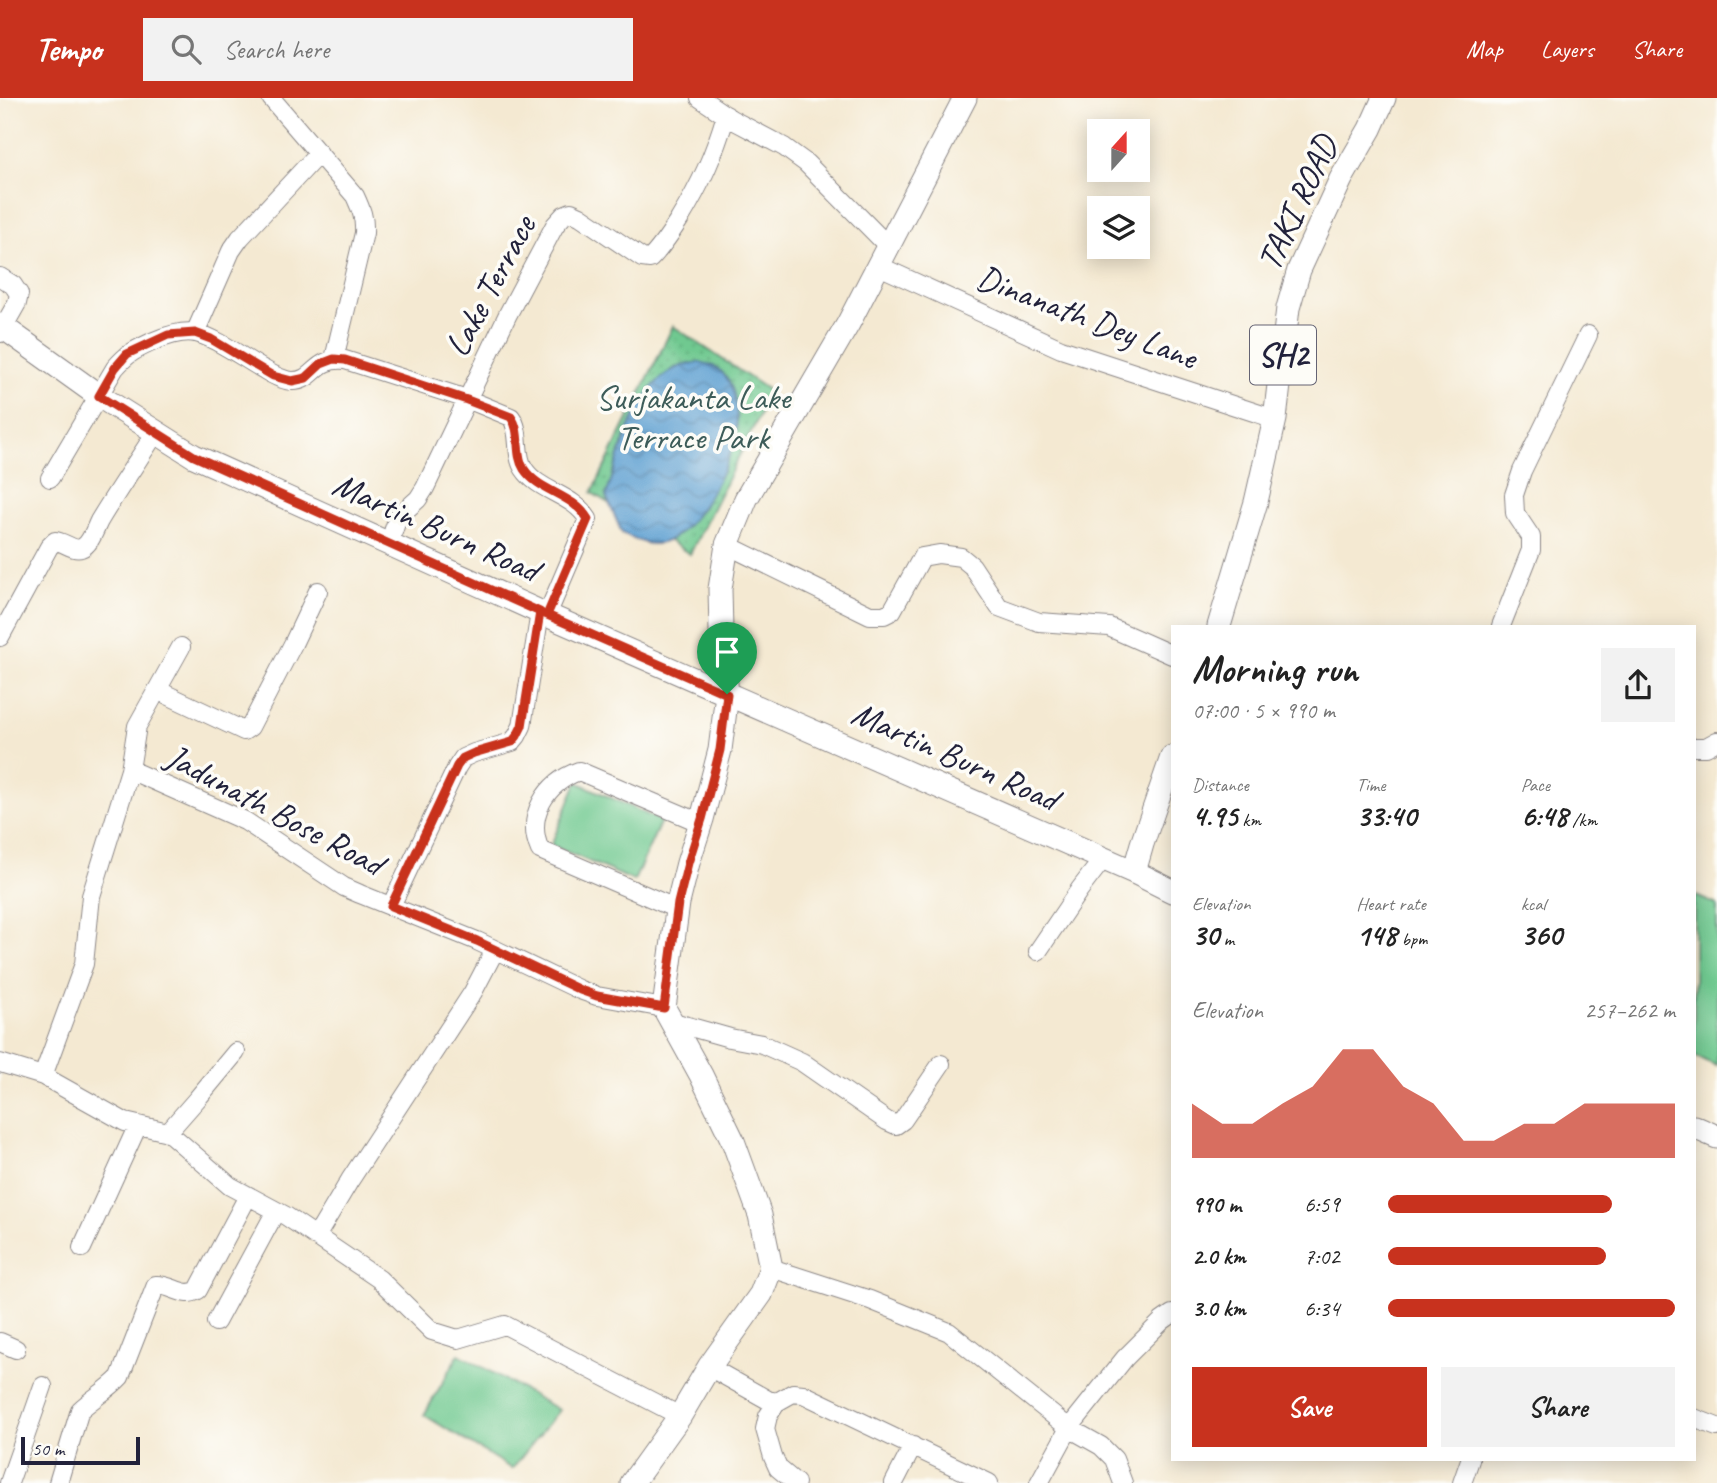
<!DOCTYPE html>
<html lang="en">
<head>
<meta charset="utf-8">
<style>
	:root { --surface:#fff; --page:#f2f2f2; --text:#222; --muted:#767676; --accent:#c8321e }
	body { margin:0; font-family:Caveat,sans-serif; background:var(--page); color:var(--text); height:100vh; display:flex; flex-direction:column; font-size:26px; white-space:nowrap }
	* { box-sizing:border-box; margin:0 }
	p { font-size:23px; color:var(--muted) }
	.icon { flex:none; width:38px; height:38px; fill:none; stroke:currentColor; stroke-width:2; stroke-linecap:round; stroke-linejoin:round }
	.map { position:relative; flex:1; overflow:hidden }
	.details { position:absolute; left:1171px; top:527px; width:525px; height:836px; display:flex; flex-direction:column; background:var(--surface); border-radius:0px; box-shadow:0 4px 18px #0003 }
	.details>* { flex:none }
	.needle { width:46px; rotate:21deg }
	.fabs { position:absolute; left:1087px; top:21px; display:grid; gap:14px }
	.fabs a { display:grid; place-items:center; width:63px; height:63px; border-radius:0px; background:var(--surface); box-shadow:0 4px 18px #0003; font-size:35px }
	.scale { position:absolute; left:21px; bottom:18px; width:119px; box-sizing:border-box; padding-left:7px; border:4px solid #22223b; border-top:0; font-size:19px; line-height:24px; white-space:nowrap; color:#22223b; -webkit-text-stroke:5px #fdfcf7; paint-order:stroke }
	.pin { position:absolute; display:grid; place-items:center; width:60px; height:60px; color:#fff; margin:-72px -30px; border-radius:50% 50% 50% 0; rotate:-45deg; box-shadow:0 0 7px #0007 }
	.pin .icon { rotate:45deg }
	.round { display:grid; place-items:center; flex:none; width:74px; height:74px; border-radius:0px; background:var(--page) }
	.headline { display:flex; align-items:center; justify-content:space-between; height:119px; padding:0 21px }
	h1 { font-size:38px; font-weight:800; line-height:52px }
	.metrics { display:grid; grid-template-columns:repeat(3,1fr); gap:10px; height:119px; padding:7px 21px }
	.metrics div { display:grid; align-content:center }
	.metrics b { font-size:30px; font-weight:800 }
	.metrics small { font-size:19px; font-weight:400 }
	.metrics p { font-size:19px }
	.chart { height:196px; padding:14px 21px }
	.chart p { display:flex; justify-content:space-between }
	.chart svg { width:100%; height:126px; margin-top:7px; fill:var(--accent); opacity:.7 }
	.cta { display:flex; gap:14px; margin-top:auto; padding:14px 21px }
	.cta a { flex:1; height:80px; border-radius:0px; background:var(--accent); color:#fff; font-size:28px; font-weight:800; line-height:80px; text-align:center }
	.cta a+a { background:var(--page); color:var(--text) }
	ul { padding:0 21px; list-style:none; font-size:23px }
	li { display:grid; grid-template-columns:112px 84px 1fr; align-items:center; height:52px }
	li i { height:18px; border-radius:9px; background:var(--accent) }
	header { display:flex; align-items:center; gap:42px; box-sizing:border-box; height:98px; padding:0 35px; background:var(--accent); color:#fff }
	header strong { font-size:33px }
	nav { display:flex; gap:38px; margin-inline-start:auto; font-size:24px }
	.search { width:490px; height:63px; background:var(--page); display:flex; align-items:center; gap:18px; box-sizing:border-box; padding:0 24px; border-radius:0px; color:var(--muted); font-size:26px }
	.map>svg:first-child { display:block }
	.green { fill:#70c990; stroke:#497666; stroke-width:2 }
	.park { fill:url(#park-dots); stroke:#497666; stroke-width:2 }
	.water { fill:url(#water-waves); stroke:#406186; stroke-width:2 }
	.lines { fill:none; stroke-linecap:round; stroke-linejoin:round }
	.minor-casing { stroke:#8b8686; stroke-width:20 }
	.major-casing { stroke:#8b8686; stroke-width:25 }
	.minor { stroke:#fff; stroke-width:18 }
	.major { stroke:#fff; stroke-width:23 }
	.route-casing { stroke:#fff; stroke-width:14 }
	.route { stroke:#c8321e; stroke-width:9 }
	.labels { text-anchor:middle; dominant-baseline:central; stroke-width:7; stroke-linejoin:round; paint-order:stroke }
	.shield { fill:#fdfcf7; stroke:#646373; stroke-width:2 }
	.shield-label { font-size:33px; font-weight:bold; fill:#22223b }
	.street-label { font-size:35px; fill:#22223b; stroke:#fdfcf7 }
	.park-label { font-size:35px; fill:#3d5c59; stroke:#fdfcf7 }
</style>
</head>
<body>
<header>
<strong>Tempo</strong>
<div class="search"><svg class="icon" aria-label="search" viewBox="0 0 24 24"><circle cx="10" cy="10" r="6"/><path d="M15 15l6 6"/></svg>Search here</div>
<nav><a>Map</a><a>Layers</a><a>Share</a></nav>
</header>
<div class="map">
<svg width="1717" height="1385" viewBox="0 0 1717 1385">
	<defs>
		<pattern id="park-dots" width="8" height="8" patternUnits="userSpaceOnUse" patternTransform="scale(1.75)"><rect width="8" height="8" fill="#70c990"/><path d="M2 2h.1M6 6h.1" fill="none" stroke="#61ac7d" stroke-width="1.8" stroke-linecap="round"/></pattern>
		<pattern id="water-waves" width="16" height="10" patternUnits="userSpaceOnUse" patternTransform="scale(1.75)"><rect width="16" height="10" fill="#5ea0d2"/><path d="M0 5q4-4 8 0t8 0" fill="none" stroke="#4d82ac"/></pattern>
	</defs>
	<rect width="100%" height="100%" fill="#fdfcf7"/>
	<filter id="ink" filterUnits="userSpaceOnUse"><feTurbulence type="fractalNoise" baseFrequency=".0143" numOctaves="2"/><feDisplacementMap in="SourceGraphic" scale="14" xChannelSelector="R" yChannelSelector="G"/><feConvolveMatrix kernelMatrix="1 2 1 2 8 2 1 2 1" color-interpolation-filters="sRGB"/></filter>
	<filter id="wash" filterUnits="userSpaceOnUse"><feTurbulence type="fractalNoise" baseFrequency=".00686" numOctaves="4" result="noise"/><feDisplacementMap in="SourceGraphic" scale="28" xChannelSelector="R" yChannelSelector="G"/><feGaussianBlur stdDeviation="1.57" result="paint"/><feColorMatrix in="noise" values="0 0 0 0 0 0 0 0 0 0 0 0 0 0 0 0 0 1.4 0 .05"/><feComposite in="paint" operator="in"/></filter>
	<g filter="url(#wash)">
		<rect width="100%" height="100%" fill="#f4e9d2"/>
		<path class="green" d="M577,684L661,723L634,783L551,747Z
			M1694,797L1717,807V968L1694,958Z
			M459,1256L559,1312L512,1371L424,1317Z"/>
		<path class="park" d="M673,228L771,294L690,456L592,395Z"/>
		<path class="water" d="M700,264C704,266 711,266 715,269C739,283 740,324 733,348C723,377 694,435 662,445C647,449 635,441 622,435L606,398C619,360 633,297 669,274C678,267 689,266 700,264Z"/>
	</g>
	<g filter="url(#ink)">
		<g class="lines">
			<defs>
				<path id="minor" d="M271,0L355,98C361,111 365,120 364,135L334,261
					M700,0L731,21L784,49L806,65L888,148
					M879,168L1061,251L1275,321
					M0,179L13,187L19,196L17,205L0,235
					M195,235L231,153L240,140L319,55
					M50,380L115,270C129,254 135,252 154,243C166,238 183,232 196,235C215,239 245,261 263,271C271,276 283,283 293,283C315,283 314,259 345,262L467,301L511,319C522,334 514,356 524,371C539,394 573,396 588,421L547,517
					M389,446L398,419L418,401L425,390L508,216L555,127L564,117L571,114L580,118L642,160L650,161C662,149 670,136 679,122C701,86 714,57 726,17
					M727,447L870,517H884L892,513L922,459L939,456L961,459L972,468L999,509L1039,524L1109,529L1172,557
					M1501,528L1531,452V439L1515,415L1514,397L1522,373L1588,237
					M0,539L49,449L55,443C63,443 73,453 81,450C90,447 95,431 99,423C117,393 137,364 156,334
					M157,592L244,633L250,629L293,546L318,493
					M1694,649H1706L1717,643
					M130,672L245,723L344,789L360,796L477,843L580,892L597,898L664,910
					M391,808L457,669L463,660L474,655L512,644L517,638L522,628L540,514
					M677,811L540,752C525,718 546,685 579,673L701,725
					M1038,853L1080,791L1103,761
					M673,924L730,940L762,946L802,964L887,1023L896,1027L903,1022L941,966
					M0,965L43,978L125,1024L168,1034L230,1088L286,1118L379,1181L432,1233L458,1241L505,1227L680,1318
					M43,978L84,866L91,798L130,672L137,628L181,549
					M168,1034L197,1001L236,954
					M316,1139L350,1082L473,894L495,852
					M82,1150L138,1027
					M771,1170L870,1202L949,1234L1069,1330L1039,1385
					M216,1224L276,1113
					M0,1244L16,1251
					M709,1269L768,1302L777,1304L793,1295L803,1296L989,1385
					M777,1304L768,1318L765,1331L773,1359L778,1370L796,1385
					M1694,1320L1717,1329
					M9,1385L43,1288
					M58,1385L80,1312C93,1300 108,1292 120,1279L156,1187C172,1186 183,1201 198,1192L248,1098
					M894,1385L913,1348
					M1123,1385L1114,1361L1101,1348L1069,1330L1125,1260L1162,1223L1172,1216
					M1462,1385L1470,1362"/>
				<path id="major" d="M0,227L99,298L194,358L540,514L1134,774
					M1219,528L1256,404L1275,321L1288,210L1299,172L1341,81L1370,31L1384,0
					M1172,659L1142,746L1134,774L1172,793
					M1694,1029L1717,1039
					M632,1385L680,1318L709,1269L761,1196L771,1170L760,1117L733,1043L701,977L664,910L678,805L688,765L702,721L720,652L727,596L721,533L720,491L727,447L746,401L848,226L965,0"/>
			</defs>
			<use href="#minor" class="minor-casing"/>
			<use href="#major" class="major-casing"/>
			<use href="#minor" class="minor"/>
			<use href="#major" class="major"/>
		</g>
	</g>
	<g class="lines" filter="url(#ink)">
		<defs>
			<path id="route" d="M195,235L211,241L273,278L292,283L306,280L321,266L334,261L345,262L467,302L511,319C522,334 514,356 524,371C539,394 573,396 588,421L547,517L727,596L720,652L702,721L688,765L678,805L664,910L597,898L580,892L477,843L391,808L457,668L463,660L474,655L512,644L517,638L522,628L540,514L194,358L99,298L115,270L127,256L168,237Z"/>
		</defs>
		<use href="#route" class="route-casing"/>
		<use href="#route" class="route"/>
	</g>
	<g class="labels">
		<rect class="shield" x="1250" y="227.5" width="66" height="59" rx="5"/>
		<g class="shield-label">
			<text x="1283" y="257">SH2</text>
		</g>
		<g class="street-label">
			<text transform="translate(1297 105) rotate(-65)">TAKI ROAD</text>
			<text transform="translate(490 188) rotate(-62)">Lake Terrace</text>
			<text transform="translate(1087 219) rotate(21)">Dinanath Dey Lane</text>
			<text transform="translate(436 429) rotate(24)">Martin Burn Road</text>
			<text transform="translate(955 658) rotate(24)">Martin Burn Road</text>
			<text transform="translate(275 712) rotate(28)">Jadunath Bose Road</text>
		</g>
		<g class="park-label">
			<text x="693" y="299">Surjakanta Lake<tspan x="693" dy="40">Terrace Park</tspan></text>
		</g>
	</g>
</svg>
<div class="fabs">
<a><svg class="needle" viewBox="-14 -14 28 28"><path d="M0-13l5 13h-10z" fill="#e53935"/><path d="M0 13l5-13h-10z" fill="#767676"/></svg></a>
<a><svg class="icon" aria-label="layers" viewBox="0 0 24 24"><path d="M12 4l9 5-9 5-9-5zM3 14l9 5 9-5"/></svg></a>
</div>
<div class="scale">50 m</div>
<div class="pin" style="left:727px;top:596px;background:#1e9e55"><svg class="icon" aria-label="arrive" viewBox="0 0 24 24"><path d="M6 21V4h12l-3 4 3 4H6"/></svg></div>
<section class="details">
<div class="headline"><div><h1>Morning run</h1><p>07:00 · 5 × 990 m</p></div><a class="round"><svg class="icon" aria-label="share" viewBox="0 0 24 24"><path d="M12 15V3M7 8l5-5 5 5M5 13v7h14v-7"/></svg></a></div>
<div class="metrics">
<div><p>Distance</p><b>4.95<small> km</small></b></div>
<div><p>Time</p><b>33:40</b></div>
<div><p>Pace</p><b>6:48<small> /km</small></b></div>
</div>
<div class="metrics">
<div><p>Elevation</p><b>30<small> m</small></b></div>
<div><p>Heart rate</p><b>148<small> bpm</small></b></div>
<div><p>kcal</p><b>360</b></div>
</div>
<div class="chart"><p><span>Elevation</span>257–262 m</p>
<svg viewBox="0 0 160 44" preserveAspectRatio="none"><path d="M0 44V25L10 32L20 32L30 25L40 19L50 6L60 6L70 19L80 25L90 38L100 38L110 32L120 32L130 25L140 25L150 25L160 25V44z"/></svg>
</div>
<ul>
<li><b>990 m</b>6:59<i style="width:78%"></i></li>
<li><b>2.0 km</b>7:02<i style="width:76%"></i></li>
<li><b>3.0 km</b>6:34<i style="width:100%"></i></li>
</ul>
<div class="cta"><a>Save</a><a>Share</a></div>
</section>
</div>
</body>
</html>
